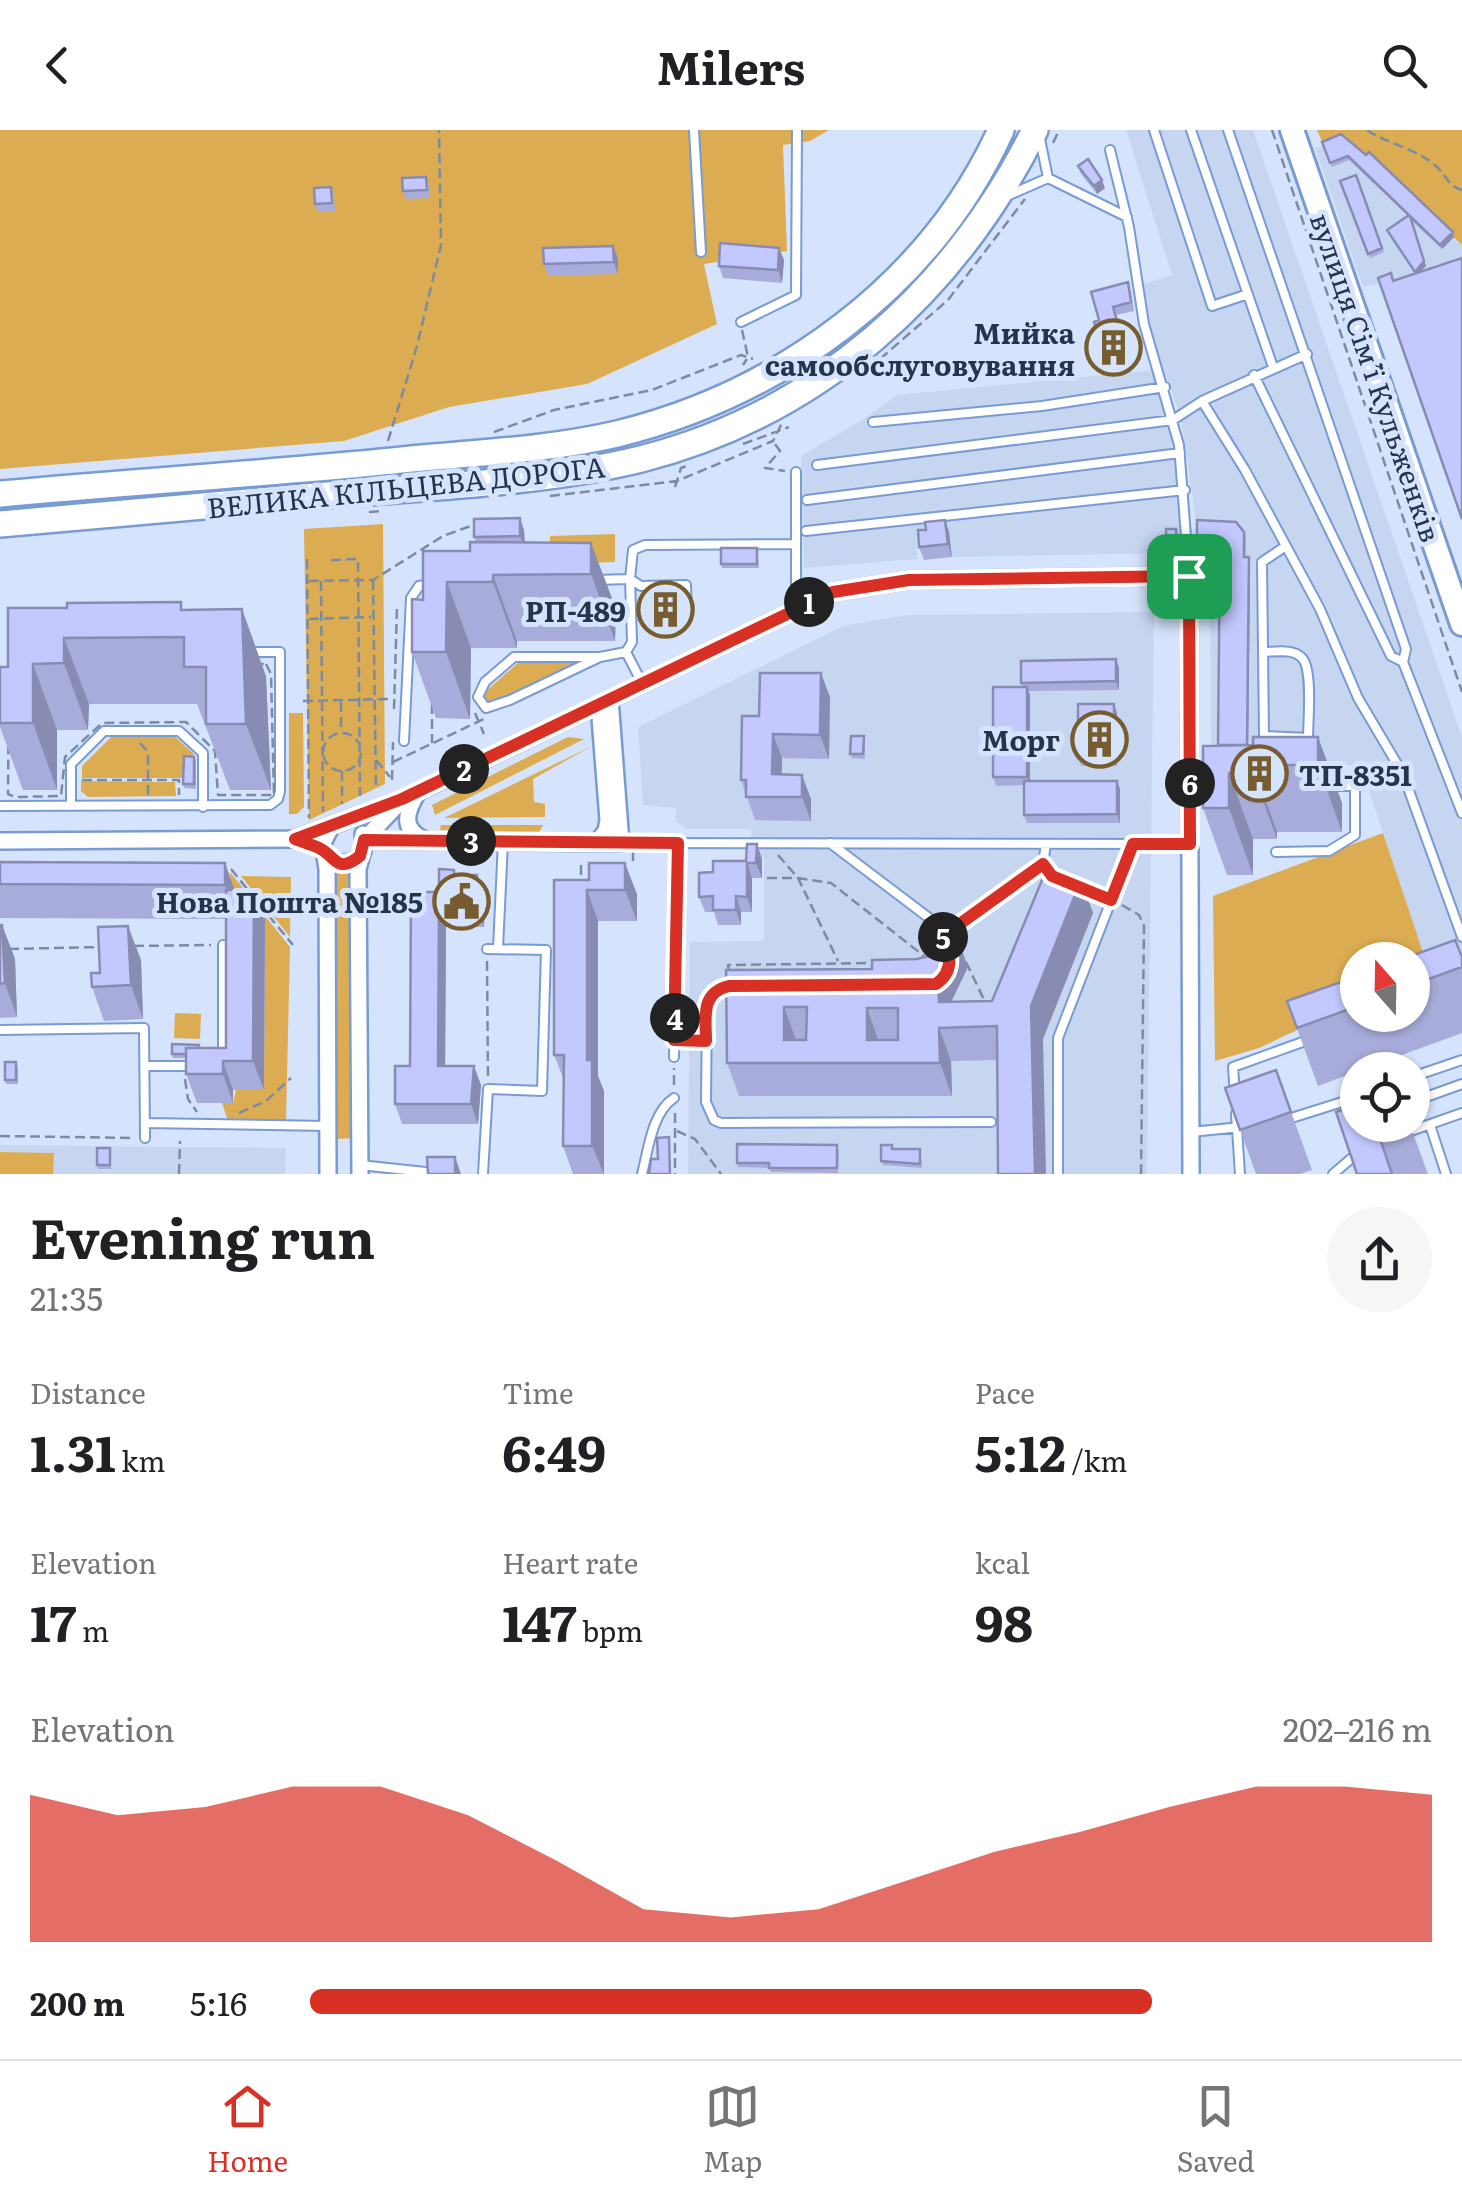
<!DOCTYPE html>
<html lang="en">
<head>
<meta charset="utf-8">
<style>
	:root { --surface:#fff; --page:#f6f6f6; --text:#202124; --muted:#757577; --line:#e0e0e0; --accent:#d93025 }
	body { margin:0; font-family:Literata,serif; background:var(--page); color:var(--text); height:100vh; display:flex; flex-direction:column; font-size:38px; white-space:nowrap }
	* { box-sizing:border-box; margin:0 }
	p { font-size:32px; color:var(--muted) }
	.icon { flex:none; width:55px; height:55px; fill:none; stroke:currentColor; stroke-width:2; stroke-linecap:round; stroke-linejoin:round }
	.map { position:relative; height:1044px; overflow:hidden }
	.drawer { display:flex; flex-direction:column; background:var(--surface); flex:1 }
	.drawer>* { flex:none }
	.needle { width:65px; rotate:340deg }
	.fabs { position:absolute; left:1340px; top:812px; display:grid; gap:20px }
	.fabs a { display:grid; place-items:center; width:90px; height:90px; border-radius:50%; background:var(--surface); box-shadow:0 2px 8px #0004; font-size:50px }
	.pin { position:absolute; display:grid; place-items:center; width:85px; height:85px; color:#fff; margin:-42px; border-radius:20px; box-shadow:0 5px 15px #0006 }
	.km { position:absolute; width:50px; height:50px; margin:-25px; border-radius:50%; background:#222; color:#fff; font-size:28px; line-height:50px; text-align:center }
	.round { display:grid; place-items:center; flex:none; width:105px; height:105px; border-radius:52px; background:var(--page) }
	.overview { display:flex; align-items:center; justify-content:space-between; height:170px; padding:0 30px }
	h1 { font-size:55px; font-weight:700; line-height:75px }
	.figures { display:grid; grid-template-columns:repeat(3,1fr); gap:15px; height:170px; padding:10px 30px }
	.figures div { display:grid; align-content:center }
	.figures b { font-size:50px; font-weight:700 }
	.figures small { font-size:28px; font-weight:400 }
	.figures p { font-size:28px }
	.chart { height:280px; padding:20px 30px }
	.chart p { display:flex; justify-content:space-between }
	.chart svg { width:100%; height:180px; margin-top:10px; fill:var(--accent); opacity:.7 }
	ul { padding:0 30px; list-style:none; font-size:32px }
	li { display:grid; grid-template-columns:160px 120px 1fr; align-items:center; height:75px }
	li i { height:25px; border-radius:12px; background:var(--accent) }
	header { display:flex; justify-content:space-between; align-items:center; height:130px; padding:0 30px; background:var(--surface); font-size:45px; font-weight:700 }
	.tab-bar { display:flex; justify-content:space-around; align-items:center; height:140px; border-top:2px solid var(--line); background:var(--surface); font-size:28px; color:var(--muted) }
	.tab-bar a { display:grid; justify-items:center; gap:5px }
	.tab-bar .on { color:var(--accent) }
	.map>svg:first-child { display:block }
	.built { fill:#c6d6f1 }
	.green { fill:#dcac52 }
	.lines { fill:none; stroke-linecap:round; stroke-linejoin:round }
	.service-casing { stroke:#799bd3; stroke-width:12 }
	.minor-casing { stroke:#799bd3; stroke-width:20 }
	.secondary-casing { stroke:#799bd3; stroke-width:28 }
	.primary-casing { stroke:#799bd3; stroke-width:30 }
	.path { stroke:#7d8ba2; stroke-width:2.5; stroke-dasharray:10 5; stroke-linecap:butt }
	.service { stroke:#fff; stroke-width:8 }
	.minor { stroke:#fff; stroke-width:15 }
	.secondary { stroke:#fff; stroke-width:22 }
	.primary { stroke:#fff; stroke-width:25 }
	.wall { fill:#a8acda }
	.shaded-wall { fill:#888cb2 }
	.building { fill:#c3c8fe; stroke:#888cb2; stroke-width:2.5; fill-rule:evenodd }
	.route-casing { stroke:#fff; stroke-width:20 }
	.route { stroke:#d93025; stroke-width:12 }
	.labels { text-anchor:middle; dominant-baseline:central; stroke-width:10; stroke-linejoin:round; paint-order:stroke }
	.poi-label { font-size:28px; font-weight:bold; fill:#26344b; stroke:#d5e4fc; text-anchor:end }
	.street-label { font-size:28px; fill:#26344b; stroke:#d5e4fc }
</style>
</head>
<body>
<header><svg class="icon" aria-label="back" viewBox="0 0 24 24"><path d="M15 5l-7 7 7 7"/></svg>Milers<svg class="icon" aria-label="search" viewBox="0 0 24 24"><circle cx="10" cy="10" r="6"/><path d="M15 15l6 6"/></svg></header>
<div class="map">
<svg width="1462" height="1044" viewBox="0 0 1462 1044">
	<rect width="100%" height="100%" fill="#d5e4fc"/>
	<path class="built" d="M1126,0H1253L1462,607V828L1429,840L1361,636L1211,629L1210,441L1197,399L1181,287L1146,194L1141,155L1172,145Z
		M1324,16L1370,26L1462,115V393L1379,154L1363,157L1315,18Z
		M1156,240L1173,319L1179,367L1181,408H1170L1169,423L953,427L949,402L916,405L917,429L804,438L801,326L864,289L897,265Z
		M1154,482L1147,1044H688L690,812L764,811V728L751,727V699H687L676,691V678L643,675L638,597L843,496L908,485Z
		M0,1015L286,1018L285,1044H0Z"/>
	<path class="green" d="M0,0H829L810,11L783,15L787,121L704,134L717,194L587,254L449,277L344,311L0,339Z
		M1317,0H1462V115L1371,27L1324,16Z
		M383,394L385,654L309,690L304,399Z
		M615,404V432L550,434V406Z
		M585,529L490,574L485,569V562L520,531Z
		M289,583H303L304,677L297,684H289Z
		M173,605L194,624L185,648H82V636L112,606Z
		M568,607L584,609L435,685L432,675Z
		M592,616L533,649L534,672L545,674V687L444,688Z
		M81,651L175,652L176,666L88,667L81,661Z
		M441,695H543L538,704L440,700Z
		M1383,703L1429,840L1412,830H1358L1357,872L1259,918L1215,931L1213,766Z
		M355,741L356,1008L334,1009L335,742Z
		M230,742L290,817L286,991H228L222,973H233L236,960L264,959L265,790L232,767Z
		M241,746L291,747L290,807Z
		M175,883L201,884L200,909L174,908Z
		M0,1022L54,1023L53,1044H0Z"/>
	<g class="lines">
		<defs>
			<path id="service" d="M694,0L701,122
				M1154,0L1212,176L1248,164
				M1191,0L1273,237
				M1228,0L1406,519L1403,532L1462,683
				M1040,9L1048,48L1127,87
				M1110,20L1129,97L1144,194L1179,315L1189,446
				M1007,66L1048,48
				M741,192L796,165L797,0
				M1254,245L1391,526L1403,532
				M1202,271L1245,340L1320,479L1358,568L1403,644L1462,807
				M873,292L1042,276L1165,257
				M817,335L1173,290L1202,271L1307,224
				M796,342V477
				M807,370L1180,323
				M806,401L1185,360
				M594,450L630,449L632,512L626,522
				M687,484L686,455L641,456L630,449L633,420L645,415L796,414
				M626,522L642,553
				M1263,522C1275,522 1293,518 1302,528C1313,539 1308,591 1308,608L1264,606L1262,432L1286,416
				M600,527L510,570L486,578L478,567L485,552L514,527H600L626,522
				M404,611L411,468L419,456L430,454
				M0,676L270,675L278,669L280,661V522H249
				M71,676V634L104,601H179L203,623V677
				M621,713L1190,714
				M830,713L937,794L946,813
				M1046,714L1043,734L1051,746
				M1276,722L1329,721L1355,705V656H1330
				M1078,757L1111,770
				M223,815V925
				M498,819L503,711
				M734,855L721,858L707,870L706,972L714,990L721,993L991,992
				M0,900L144,898L145,1008
				M674,909L706,911
				M674,927L678,713
				M145,936H195
				M1412,947L1462,930
				M1235,965L1233,937L1311,909
				M1412,972L1462,954
				M1236,984L1240,1044
				M1285,990L1358,967
				M145,993L328,996
				M1430,995L1446,1044
				M1191,1002L1241,997
				M1405,1003L1462,983
				M360,1035L444,1044
				M483,1044L488,959L542,961L546,820L487,819
				M642,1044C648,1021 652,982 674,968
				M1058,1044V908L1133,714
				M1333,1044L1360,1021"/>
			<path id="minor" d="M418,662C406,682 400,699 425,710
				M364,710L621,713L610,569
				M364,710L400,672
				M0,711L295,709L403,669L833,462L909,450L1189,446L1191,1044
				M597,712L606,701L608,690L599,575
				M324,719C334,737 352,738 363,721
				M328,1044L327,739L323,713L331,697
				M360,1044L358,739L364,716L363,704"/>
			<path id="secondary" d="M1292,0L1462,494"/>
			<path id="primary" d="M0,364C131,352 261,344 392,331C466,323 544,321 617,304C780,264 930,156 1001,0
				M0,394C113,385 226,373 340,364C440,356 543,353 641,329C818,284 954,162 1035,0"/>
		</defs>
		<use href="#service" class="service-casing"/>
		<use href="#minor" class="minor-casing"/>
		<use href="#secondary" class="secondary-casing"/>
		<use href="#primary" class="primary-casing"/>
		<path class="path" d="M1272,0L1462,562
			M1367,0C1389,15 1420,19 1439,39C1448,49 1449,56 1462,60
			M1053,13L1059,0
			M742,200L748,227L743,235
			M880,229L948,170L1025,69
			M494,302L554,280L652,260L741,225L753,229
			M388,311L417,216L441,115L439,0
			M743,314L789,297
			M775,314L780,321L765,338L785,341
			M675,357L681,338L689,335
			M550,366L677,351L773,311L782,293
			M369,382L383,381
			M307,429L309,688
			M331,430L358,429L360,666
			M373,450L376,658
			M309,451L373,450L443,406L476,394
			M321,451L323,682
			M309,489L371,487
			M266,534L271,544L274,665H218L215,621L186,592L102,593L65,627L61,666L15,667L8,664L9,542L12,537Z
			M303,571L388,569
			M341,572V599
			M432,574V613
			M394,579L397,477
			M475,583L484,604
			M323 622a19 19 0 1 1 38 0a19 19 0 1 1-38 0Z
			M140,613L148,622V666
			M376,630L390,647
			M393,632L486,588
			M342,641V674
			M82,650H179V665
			M392,650L393,612
			M633,721V735
			M778,725L798,748L831,753L924,826
			M581,735V752
			M231,739L248,760
			M767,748H798L838,831
			M259,774L293,815
			M1122,775L1139,785L1144,796L1141,1044
			M950,801L1033,742
			M134,816L211,815
			M9,819L101,817
			M487,831L488,948
			M966,832L986,874
			M729,842L728,835L873,833
			M185,949L188,969L197,982
			M674,955V938
			M239,983L266,971L291,948
			M675,983V1044
			M677,1001L695,1009L721,1044
			M0,1006L134,1008
			M179,1044L180,1011"/>
		<use href="#service" class="service"/>
		<use href="#minor" class="minor"/>
		<use href="#secondary" class="secondary"/>
		<use href="#primary" class="primary"/>
	</g>
	<path class="wall" d="M1341,4L1454,107L1442,119L1411,90L1426,136L1420,142L1393,151L1415,143L1387,100L1408,86L1349,30L1332,37L1322,12Z
		M1078,36L1105,58L1097,64L1081,44Z
		M1356,45L1384,122L1370,128L1340,51Z
		M426,47L429,55L430,68L406,69L403,61Z
		M331,57L334,65L335,82H318L315,74Z
		M613,116L618,128V144L548,146L544,134Z
		M779,118L784,130L782,153L723,148L719,136Z
		M1131,161L1134,181L1116,185L1131,236L1110,243L1094,192L1099,190Z
		M1176,399L1179,408L1180,423H1169L1166,414Z
		M524,400L525,412L591,413L616,479L615,511H517V518H471L470,589L436,588L412,522L423,470L470,421L476,412L474,407Z
		M926,400L949,402L952,427L924,430L919,417Z
		M1244,402L1246,406L1245,427H1249L1250,431L1248,615L1318,607L1342,673V702H1277V709H1253V745H1227L1203,678L1218,616L1220,415L1198,414L1197,410Z
		M757,418L759,438H722L721,434Z
		M676,467V493H654L653,489Z
		M8,478L184,480L266,546L271,660H230L197,574H89L88,600H57V660H23L0,597V537H8Z
		M1116,529L1119,538V560L1028,561L1030,565V651H1117L1120,659V693H1027L1024,685V655L996,656L993,647L1023,557L1021,553Z
		M830,567L829,629L782,628V645L811,669V691L755,690L741,650L759,586Z
		M1114,574L1117,583V636H1081L1078,628Z
		M865,610V629L852,628L850,624Z
		M194,627L196,631V659L184,658L183,654Z
		M762,729V748H752V782H741V795H718L714,782H705L699,767L713,742L746,731Z
		M0,732L225,733L234,760H254L265,789L264,960H233V973H197L186,944V928H173L172,924L199,915L200,918H226V789L0,788Z
		M589,733L637,764V791H598V946L604,961V1044H573L563,1016L564,950L554,925L589,750Z
		M454,740L456,745H477L485,765L484,797H446L445,936L481,955L478,994H402L395,974L410,936L439,762Z
		M1081,750L1093,783L1043,909L998,930L951,931L952,966H739L727,933L726,840L968,837L951,872L992,871Z
		M0,795H2L15,829L17,887L0,888Z
		M1462,827V903L1361,940H1358V941L1318,956L1287,871L1358,846V885H1412V830Z
		M141,830L143,889L104,891L92,857Z
		M18,936V954H6L5,950Z
		M1276,940L1312,1040L1300,1044H1256L1225,958Z
		M1358,995H1410L1428,1044H1357Z
		M110,1018L111,1039H98L97,1035Z
		M839,1019L838,1043L771,1042L769,1038L738,1037L737,1033Z
		M893,1019H920L922,1038L883,1035L881,1031Z"/>
	<path class="shaded-wall" d="M1102,50L1105,58L1097,64L1094,56Z
		M1411,90L1426,136L1416,146L1415,142Z
		M1453,102L1454,107L1442,119L1440,115Z
		M613,116L618,128V144L614,132Z
		M779,118L784,130L782,153L778,140Z
		M520,388L524,400L525,419L520,406Z
		M945,390L949,402L952,427L948,414Z
		M591,413L616,479L615,511L591,444Z
		M1249,427L1250,431L1248,621L1247,617Z
		M493,445L517,511V518L493,452Z
		M447,452L471,518L470,589L446,522Z
		M242,479L266,546L271,660L246,594Z
		M64,508L89,574L88,600L64,533Z
		M1116,529L1119,538V560L1116,551Z
		M33,534L57,600V660L33,593Z
		M821,543L830,567L829,629L820,605Z
		M1027,557L1030,565V655L1027,647Z
		M1114,574L1117,583V636L1114,627Z
		M773,604L782,628L781,668L772,644Z
		M1318,607L1342,673V702L1318,635Z
		M1253,635L1277,702V709L1253,643Z
		M1229,643L1253,709V745L1229,678Z
		M802,645L811,669V691L802,667Z
		M1117,651L1120,659V693L1117,684Z
		M757,714L762,729V748L756,733Z
		M225,733L237,767V789L225,755Z
		M625,733L637,764V791L625,760Z
		M747,733L752,748V782L747,767Z
		M477,745L485,765L484,797L477,777Z
		M1081,750L1093,783L1043,909L1046,1044H1035L1031,876Z
		M254,760L265,789L264,960L253,931Z
		M587,760L598,791V946L604,961V1044L592,1016L587,930Z
		M736,766L741,782V795L736,780Z
		M439,777L446,797L445,956L438,936Z
		M2,795L15,829L17,887L5,853Z
		M128,796L141,830L143,889L131,855Z
		M956,804L968,837L951,872H939L938,838Z
		M784,877L796,910H784Z
		M867,878L879,912L867,910Z
		M939,898L951,931L952,966L940,933Z
		M223,931L233,960V973L223,944Z
		M474,936L481,955L478,994L471,974Z
		M455,1027L461,1044H455Z"/>
	<path class="building" d="M1341,4L1366,25L1369,22L1453,102L1440,115L1410,86L1424,131L1415,142L1387,100L1409,85L1348,26L1330,33L1322,12Z
		M1088,29L1102,50L1094,56L1078,36Z
		M1356,45L1382,118L1368,124L1340,51Z
		M426,47L427,60L403,61L402,48Z
		M331,57L332,73L315,74L314,58Z
		M720,113L779,118L778,140L719,136Z
		M613,116L614,132L544,134L543,118Z
		M1462,128V389L1378,148L1391,143L1393,151Z
		M1128,152L1131,172L1113,177L1128,228L1107,234L1094,192L1099,190L1091,162Z
		M520,388V406L474,407V389Z
		M945,390L948,414L919,417L918,400H926L925,392Z
		M1197,390L1236,392L1244,402V427H1249L1247,615H1218L1220,411L1197,410Z
		M1166,399H1176L1177,415L1166,414Z
		M470,412L591,413V444L493,445V452H447L446,522H412V469L423,470V421H470Z
		M721,418H757V434H721Z
		M653,463H675L674,489H653Z
		M181,472V480L242,479L246,594H206V537H184V507L64,508V533L33,534V593H0V537H8V478H67V473Z
		M1116,529V551L1021,553V531Z
		M760,543H821L820,605L773,604L772,644L802,645V667H746V650H741L742,586H759Z
		M993,557H1027V647H993Z
		M1078,574H1114V627L1078,628Z
		M851,606H864L863,624H850Z
		M1253,607H1318V635H1253V643H1229V678H1203V616L1253,615Z
		M184,626L194,627V654H183Z
		M1024,651H1117V684L1024,685Z
		M747,714H757L756,733H747V767L736,766V780H713V766L699,767V743L713,742V731H746Z
		M0,732L225,733V755L0,754Z
		M589,733H625V760H587V930H592V1016H563L564,925H554V750H589Z
		M1047,738L1081,750L1031,876L1035,1044H998L997,896L939,898L940,933H727L726,840L872,839V830L917,829L933,825L946,801L956,804L938,838L939,872L992,871ZM784,877H807L806,910H784ZM867,878H898V910H867Z
		M439,739L454,740V745H477V777H439L438,936H474L471,974H395V936H410L411,762H439Z
		M226,760H254L253,931H223V944H186V918H226Z
		M0,795H2L5,853L0,854Z
		M128,796L131,855L92,857L91,843H100L98,797Z
		M1455,810L1462,827V837L1412,855V830H1400Z
		M1358,846V876L1297,898L1287,871Z
		M172,914L199,915V918H186V924H172Z
		M5,932H16V950H5Z
		M1276,940L1291,982L1240,1000L1225,958Z
		M1358,974V995H1382L1376,997L1392,1044H1357L1336,982Z
		M669,1007L670,1044H649L651,1029H658L657,1008Z
		M737,1014L837,1015V1038H769V1033H737Z
		M881,1015H892V1019H920V1034L881,1031Z
		M97,1018H110V1035H97Z
		M427,1027H455V1044H428Z"/>
	<g class="lines">
		<defs>
			<path id="route" d="M1189,446L1190,714H1133L1111,770L1052,746L1043,734L943,806C951,823 954,842 936,854L729,856C700,863 706,887 706,911L674,910L678,713L364,710L360,726C336,745 336,726 319,718C311,714 302,712 295,709L402,669L833,462L909,450Z"/>
		</defs>
		<use href="#route" class="route-casing"/>
		<use href="#route" class="route"/>
	</g>
	<defs>
		<symbol id="building-ring" viewBox="-11 -11 22 22"><circle r="9.5" fill="#d5e4fc" stroke="#765c2e" stroke-width="1.5"/><path d="M-4-6H4V6H1V3H-1V6H-4ZM-2.5-4.3h1.7v1.8h-1.7ZM.8-4.3h1.7v1.8H.8ZM-2.5-1h1.7V.8h-1.7ZM.8-1h1.7V.8H.8Z" fill="#765c2e"/></symbol>
		<symbol id="civic-ring" viewBox="-11 -11 22 22"><circle r="9.5" fill="#d5e4fc" stroke="#765c2e" stroke-width="1.5"/><path d="M-.6-6.5H3V-4.5H.6V-3L4-1V1h2V6H-6V1h2V-1L-.6-3ZM-1.2 2.5V6h2.4V2.5Z" fill="#765c2e"/></symbol>
	</defs>
	<g fill-rule="evenodd">
		<use href="#building-ring" x="1082" y="186" width="63" height="63"/>
		<use href="#building-ring" x="634" y="448" width="63" height="63"/>
		<use href="#building-ring" x="1068" y="578" width="63" height="63"/>
		<use href="#building-ring" x="1228" y="612" width="63" height="63"/>
		<use href="#civic-ring" x="430" y="740" width="63" height="63"/>
	</g>
	<g class="labels">
		<g class="poi-label">
			<text x="1075" y="202">Мийка<tspan x="1075" dy="32">самообслуговування</tspan></text>
			<text x="626" y="480">РП-489</text>
			<text x="1060" y="609">Морг</text>
			<text x="1299" y="644" text-anchor="start">ТП-8351</text>
			<text x="423" y="771">Нова Пошта №185</text>
		</g>
		<g class="street-label">
			<text transform="translate(1377 247) rotate(71)">вулиця Сімʼї Кульженків</text>
			<text transform="translate(406 356) rotate(-6)">ВЕЛИКА КІЛЬЦЕВА ДОРОГА</text>
		</g>
	</g>
</svg>
<div class="fabs">
<a><svg class="needle" viewBox="-14 -14 28 28"><path d="M0-13l5 13h-10z" fill="#e53935"/><path d="M0 13l5-13h-10z" fill="#757577"/></svg></a>
<a><svg class="icon" aria-label="locate" viewBox="0 0 24 24"><circle cx="12" cy="12" r="6"/><path d="M12 2v4M12 18v4M2 12h4M18 12h4"/></svg></a>
</div>
<div class="pin" style="left:1189px;top:446px;background:#1e9e55"><svg class="icon" aria-label="arrive" viewBox="0 0 24 24"><path d="M6 21V4h12l-3 4 3 4H6"/></svg></div>
<b class="km" style="left:809px;top:472px">1</b>
<b class="km" style="left:464px;top:639px">2</b>
<b class="km" style="left:471px;top:711px">3</b>
<b class="km" style="left:675px;top:888px">4</b>
<b class="km" style="left:943px;top:807px">5</b>
<b class="km" style="left:1190px;top:653px">6</b>
</div>
<section class="drawer">
<div class="overview"><div><h1>Evening run</h1><p>21:35</p></div><a class="round"><svg class="icon" aria-label="share" viewBox="0 0 24 24"><path d="M12 15V3M7 8l5-5 5 5M5 13v7h14v-7"/></svg></a></div>
<div class="figures">
<div><p>Distance</p><b>1.31<small> km</small></b></div>
<div><p>Time</p><b>6:49</b></div>
<div><p>Pace</p><b>5:12<small> /km</small></b></div>
</div>
<div class="figures">
<div><p>Elevation</p><b>17<small> m</small></b></div>
<div><p>Heart rate</p><b>147<small> bpm</small></b></div>
<div><p>kcal</p><b>98</b></div>
</div>
<div class="chart"><p><span>Elevation</span>202–216 m</p>
<svg viewBox="0 0 160 44" preserveAspectRatio="none"><path d="M0 44V8L10 13L20 11L30 6L40 6L50 13L60 24L70 36L80 38L90 36L100 29L110 22L120 17L130 11L140 6L150 6L160 8V44z"/></svg>
</div>
<ul>
<li><b>200 m</b>5:16<i style="width:75%"></i></li>
</ul>
</section>
<nav class="tab-bar">
<a class="on"><svg class="icon" aria-label="home" viewBox="0 0 24 24"><path d="M3 11l9-7 9 7M6 9v11h12V9"/></svg>Home</a>
<a><svg class="icon" aria-label="map" viewBox="0 0 24 24"><path d="M3 6l6-2 6 2 6-2v14l-6 2-6-2-6 2zM9 4v14M15 6v14"/></svg>Map</a>
<a><svg class="icon" aria-label="saved" viewBox="0 0 24 24"><path d="M7 4h10v16l-5-4-5 4z"/></svg>Saved</a>
</nav>
</body>
</html>
